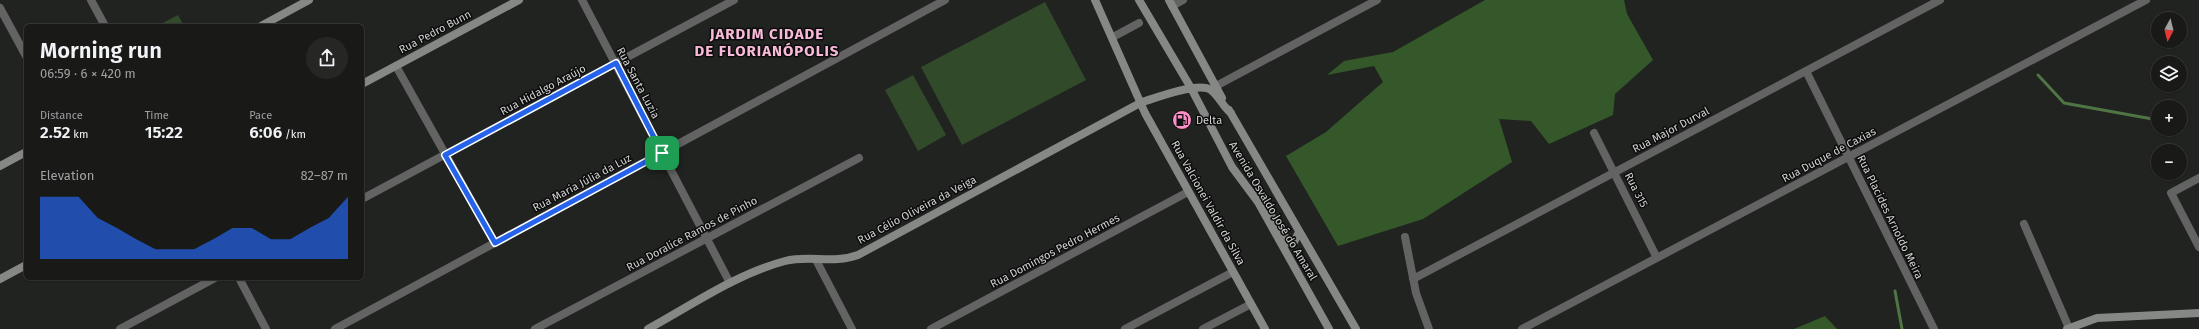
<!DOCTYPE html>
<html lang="en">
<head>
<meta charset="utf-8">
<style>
	:root { --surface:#191a18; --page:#262725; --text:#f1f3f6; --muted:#9fa1a2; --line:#373837; --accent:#2563eb }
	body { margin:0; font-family:"Fira Sans",sans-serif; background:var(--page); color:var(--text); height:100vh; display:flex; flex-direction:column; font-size:15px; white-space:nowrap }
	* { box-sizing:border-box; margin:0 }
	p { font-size:13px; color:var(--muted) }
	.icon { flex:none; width:22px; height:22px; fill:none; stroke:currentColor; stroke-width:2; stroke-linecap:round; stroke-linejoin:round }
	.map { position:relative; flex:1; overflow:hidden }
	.details { position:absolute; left:24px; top:24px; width:340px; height:256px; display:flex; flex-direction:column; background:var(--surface); border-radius:6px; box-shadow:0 1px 3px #0004,0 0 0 1px var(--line) }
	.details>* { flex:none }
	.needle { width:26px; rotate:187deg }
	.tools { position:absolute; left:2151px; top:12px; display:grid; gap:8px }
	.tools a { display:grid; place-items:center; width:36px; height:36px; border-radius:50%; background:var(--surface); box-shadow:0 1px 3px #0004,0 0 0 1px var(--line); font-size:20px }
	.pin { position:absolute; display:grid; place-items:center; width:34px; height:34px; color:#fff; margin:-17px; border-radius:8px; box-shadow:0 2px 6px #0006 }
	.round { display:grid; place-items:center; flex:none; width:42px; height:42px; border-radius:21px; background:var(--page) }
	.overview { display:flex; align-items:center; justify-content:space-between; height:68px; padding:0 16px }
	h1 { font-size:22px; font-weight:600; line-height:30px }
	.figures { display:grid; grid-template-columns:repeat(3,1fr); gap:6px; height:68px; padding:4px 16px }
	.figures div { display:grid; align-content:center }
	.figures b { font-size:17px; font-weight:600 }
	.figures small { font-size:11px; font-weight:400 }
	.figures p { font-size:11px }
	.chart { height:112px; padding:8px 16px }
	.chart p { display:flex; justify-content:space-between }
	.chart svg { width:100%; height:72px; margin-top:4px; fill:var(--accent); opacity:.7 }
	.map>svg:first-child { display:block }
	.green { fill:#314a2a }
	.forest { fill:#345829 }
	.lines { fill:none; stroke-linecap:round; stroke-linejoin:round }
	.stream { stroke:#4f7544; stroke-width:3 }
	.street { stroke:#626362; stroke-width:8 }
	.secondary { stroke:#868886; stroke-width:8 }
	.route-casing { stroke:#fff; stroke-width:8 }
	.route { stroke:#2563eb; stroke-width:5 }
	.labels { text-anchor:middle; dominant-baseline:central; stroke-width:3; stroke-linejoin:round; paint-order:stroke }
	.street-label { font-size:11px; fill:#d1d2d1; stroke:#0b0c0b }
	.poi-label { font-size:11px; fill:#d1d2d1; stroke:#0b0c0b; text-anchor:start }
	.district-label { font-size:15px; font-weight:bold; letter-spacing:1px; fill:#f8bad8; stroke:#0b0c0b }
</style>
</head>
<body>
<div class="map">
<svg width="2199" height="329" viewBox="0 0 2199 329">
	<rect width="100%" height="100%" fill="#212320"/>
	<path class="green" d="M1045,2L1086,80L962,145L921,67Z
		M178,15L184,26H157Z
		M913,75L946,135L918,151L885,90Z"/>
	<path class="forest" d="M1485,0H1624L1627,14L1653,60L1615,94L1613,115L1549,144L1531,121L1499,119L1512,162L1423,219L1338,246L1286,156L1326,132L1383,82L1374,66L1327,75L1344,61L1393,52Z
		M1825,316L1837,329H1794Z"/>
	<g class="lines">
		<path class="stream" d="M2038,75L2064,103L2158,120
			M2180,122L2186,121
			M1895,291L1902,329"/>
		<path class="street" d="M91,0L105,26
			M582,0L730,283
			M1172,6L1183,0
			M0,8L26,56
			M1113,37L1139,23
			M396,66L495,243
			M1806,71L1934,329
			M1216,86L1377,0
			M1594,133L1657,258
			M2199,178L2171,193L2199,247
			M362,199L734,0
			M2024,224L2069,328
			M1405,237L1416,293L1429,329
			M816,260L852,329
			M239,278L266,329
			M1413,279L1940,0
			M120,329L215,278
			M335,329L945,0
			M535,329L859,158
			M931,329L1188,192
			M1125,329L1233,272
			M1203,329L1251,304
			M1522,329L2146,0"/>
		<path class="secondary" d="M1095,0L1145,113L1265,329
			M1139,0L1191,88L1232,167L1258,202L1329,329
			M1169,0L1222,98
			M261,26L309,0
			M362,84L519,0
			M1229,110L1356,329
			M0,166L26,152
			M1270,214L1289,243L1294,242L1299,232
			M0,279L26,265
			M648,329C692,305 736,274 785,261C809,255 834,264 858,255L1142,102C1156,98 1199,81 1211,90C1219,96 1223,107 1231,113
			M2067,329L2097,318L2199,313"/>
	</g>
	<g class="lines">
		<defs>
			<path id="route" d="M616,63L662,153L495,243L445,155Z"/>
		</defs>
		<use href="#route" class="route-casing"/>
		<use href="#route" class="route"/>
	</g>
	<defs>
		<symbol id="fuel-disc" viewBox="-11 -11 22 22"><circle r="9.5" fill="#fa8fc6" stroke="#0b0c0b"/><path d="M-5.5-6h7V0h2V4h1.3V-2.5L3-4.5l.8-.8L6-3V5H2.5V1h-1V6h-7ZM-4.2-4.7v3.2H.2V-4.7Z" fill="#111"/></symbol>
	</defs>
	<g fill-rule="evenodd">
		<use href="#fuel-disc" x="1171" y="109" width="22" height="22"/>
	</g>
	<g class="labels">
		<g class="street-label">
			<text transform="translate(435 32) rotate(-28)">Rua Pedro Bunn</text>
			<text transform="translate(638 83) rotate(62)">Rua Santa Luzia</text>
			<text transform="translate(543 90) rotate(-28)">Rua Hidalgo Araújo</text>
			<text transform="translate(1671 130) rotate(-28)">Rua Major Durval</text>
			<text transform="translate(1829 155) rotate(-28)">Rua Duque de Caxias</text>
			<text transform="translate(582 183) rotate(-28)">Rua Maria Júlia da Luz</text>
			<text transform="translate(1636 190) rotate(63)">Rua 315</text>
			<text transform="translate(1208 203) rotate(61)">Rua Valcionei Valdir da Silva</text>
			<text transform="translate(917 210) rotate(-28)">Rua Célio Oliveira da Veiga</text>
			<text transform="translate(1273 211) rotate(59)">Avenida Osvaldo José do Amaral</text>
			<text transform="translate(1890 217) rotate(64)">Rua Placides Arnoldo Meira</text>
			<text transform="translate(692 234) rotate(-28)">Rua Doralice Ramos de Pinho</text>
			<text transform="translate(1055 251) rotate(-28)">Rua Domingos Pedro Hermes</text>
		</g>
		<g class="poi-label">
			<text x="1196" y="120">Delta</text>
		</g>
		<g class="district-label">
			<text x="767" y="34">JARDIM CIDADE<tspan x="767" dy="17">DE FLORIANÓPOLIS</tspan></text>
		</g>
	</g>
</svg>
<div class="tools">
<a><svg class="needle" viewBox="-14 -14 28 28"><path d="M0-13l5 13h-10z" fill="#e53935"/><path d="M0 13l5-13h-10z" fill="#9fa1a2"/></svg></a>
<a><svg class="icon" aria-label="layers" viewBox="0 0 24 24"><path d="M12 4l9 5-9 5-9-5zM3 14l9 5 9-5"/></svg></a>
<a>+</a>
<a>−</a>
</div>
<div class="pin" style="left:662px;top:153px;background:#1e9e55"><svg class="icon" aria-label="arrive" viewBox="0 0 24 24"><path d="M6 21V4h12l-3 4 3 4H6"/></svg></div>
<section class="details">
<div class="overview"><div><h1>Morning run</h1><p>06:59 · 6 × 420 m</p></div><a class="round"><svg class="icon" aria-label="share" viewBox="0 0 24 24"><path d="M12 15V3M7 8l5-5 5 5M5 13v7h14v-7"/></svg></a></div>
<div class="figures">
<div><p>Distance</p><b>2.52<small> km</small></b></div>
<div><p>Time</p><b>15:22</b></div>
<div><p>Pace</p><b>6:06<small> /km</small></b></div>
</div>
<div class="chart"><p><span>Elevation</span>82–87 m</p>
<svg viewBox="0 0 160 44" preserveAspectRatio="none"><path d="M0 44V6L10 6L20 6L30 19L40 25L50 32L60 38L70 38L80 38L90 32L100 25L110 25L120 32L130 32L140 25L150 19L160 6V44z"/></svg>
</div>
</section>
</div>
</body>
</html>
